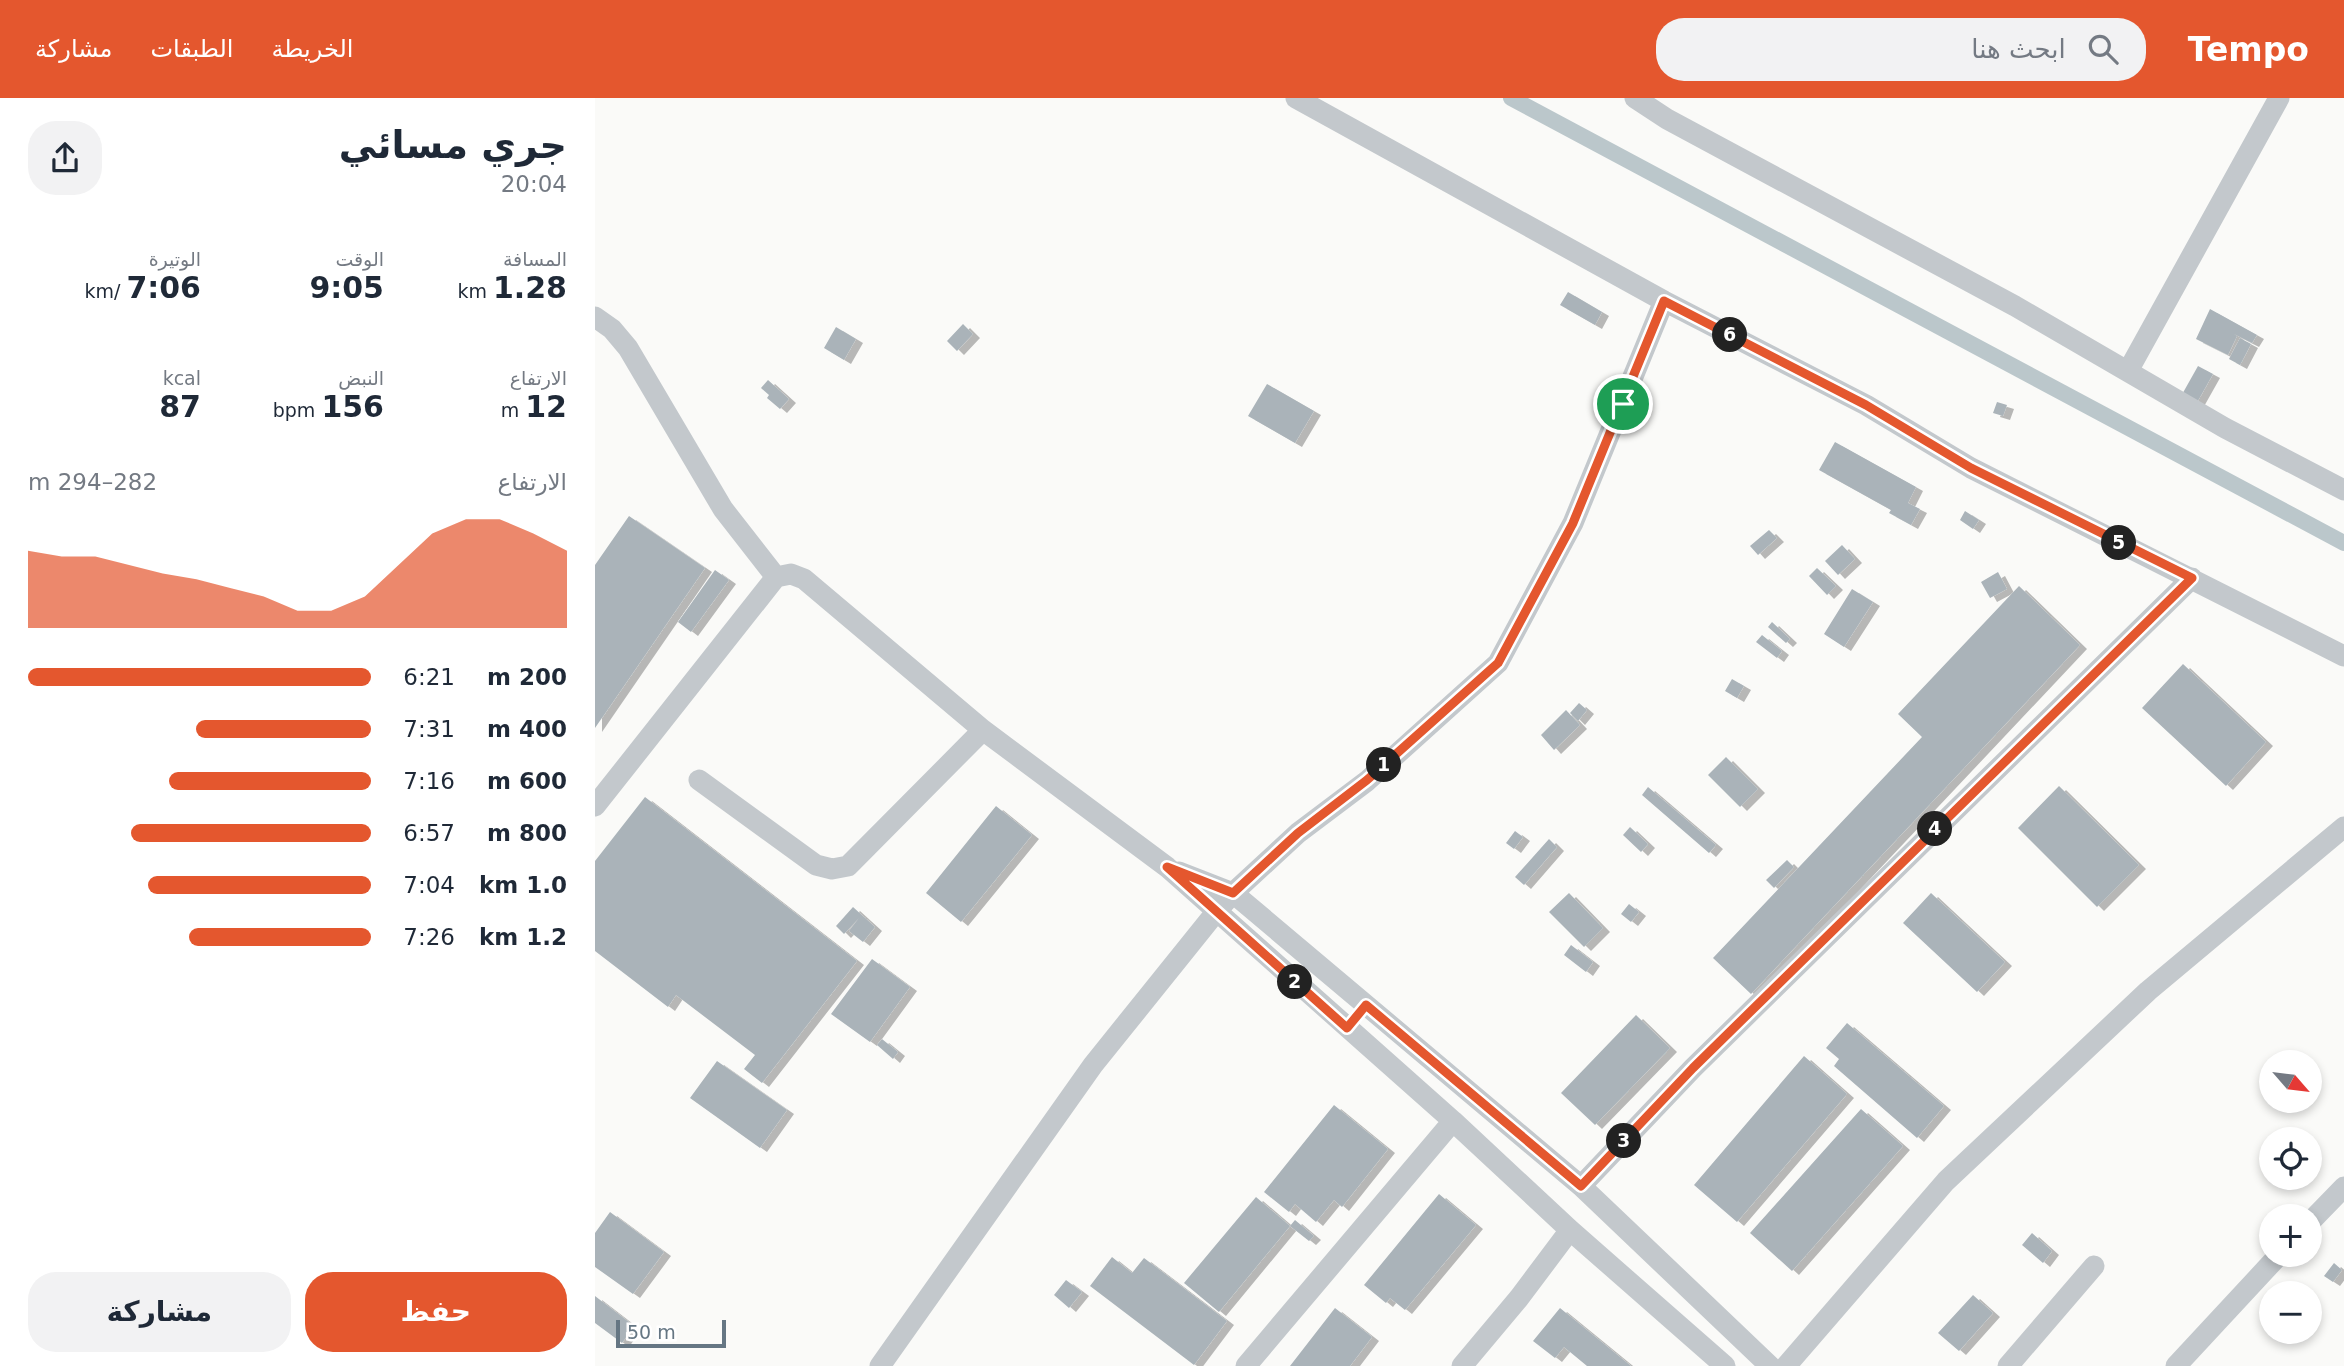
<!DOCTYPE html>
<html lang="ar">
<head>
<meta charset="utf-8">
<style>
	:root { --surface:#fff; --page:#f2f2f3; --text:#1f2937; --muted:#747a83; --accent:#e4572e }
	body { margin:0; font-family:"DejaVu Sans","Noto Naskh Arabic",sans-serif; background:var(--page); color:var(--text); direction:rtl; height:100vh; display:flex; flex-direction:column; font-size:26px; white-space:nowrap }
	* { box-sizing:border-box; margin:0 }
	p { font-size:23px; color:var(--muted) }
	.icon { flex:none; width:38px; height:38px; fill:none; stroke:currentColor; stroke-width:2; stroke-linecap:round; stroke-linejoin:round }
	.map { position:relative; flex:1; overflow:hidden; direction:ltr }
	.drawer { display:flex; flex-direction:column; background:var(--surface); width:595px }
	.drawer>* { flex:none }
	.needle { width:46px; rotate:118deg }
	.controls { position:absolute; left:1664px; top:952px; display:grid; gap:14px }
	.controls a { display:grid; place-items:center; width:63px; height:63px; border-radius:50%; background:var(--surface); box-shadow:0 4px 10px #0003; font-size:35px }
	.scale { position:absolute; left:21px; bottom:18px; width:110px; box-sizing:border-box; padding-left:7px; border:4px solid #657683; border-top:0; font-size:19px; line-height:24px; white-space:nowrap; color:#657683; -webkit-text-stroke:5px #fff; paint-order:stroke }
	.pin { position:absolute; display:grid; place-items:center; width:60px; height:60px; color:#fff; margin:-30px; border:4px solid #fff; border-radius:50%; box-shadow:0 2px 7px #0007 }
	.km { position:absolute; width:35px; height:35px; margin:-18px; border-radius:50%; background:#222; color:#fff; font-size:19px; line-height:35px; text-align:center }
	.round { display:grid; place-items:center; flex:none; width:74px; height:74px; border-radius:28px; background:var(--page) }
	.head { display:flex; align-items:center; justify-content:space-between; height:119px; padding:0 28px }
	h1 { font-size:38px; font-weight:800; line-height:52px }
	.stats { display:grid; grid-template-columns:repeat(3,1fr); gap:10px; height:119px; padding:7px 28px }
	.stats div { display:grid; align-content:center }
	.stats b { font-size:30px; font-weight:800 }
	.stats small { font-size:19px; font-weight:400 }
	.stats p { font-size:19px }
	.chart { height:196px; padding:14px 28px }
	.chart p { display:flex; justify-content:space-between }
	.chart svg { width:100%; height:126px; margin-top:7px; fill:var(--accent); opacity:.7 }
	.cta { display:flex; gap:14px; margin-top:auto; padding:14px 28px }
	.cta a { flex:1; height:80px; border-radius:28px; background:var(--accent); color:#fff; font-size:28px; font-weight:800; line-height:80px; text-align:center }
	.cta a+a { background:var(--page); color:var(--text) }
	ul { padding:0 28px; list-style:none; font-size:23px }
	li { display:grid; grid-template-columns:112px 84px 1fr; align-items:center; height:52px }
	li i { height:18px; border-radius:9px; background:var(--accent) }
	header { display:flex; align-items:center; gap:42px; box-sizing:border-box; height:98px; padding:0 35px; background:var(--accent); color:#fff }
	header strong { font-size:33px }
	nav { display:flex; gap:38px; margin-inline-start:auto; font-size:24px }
	.search { width:490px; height:63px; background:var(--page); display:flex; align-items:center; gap:18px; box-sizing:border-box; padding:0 24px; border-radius:28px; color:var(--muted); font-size:26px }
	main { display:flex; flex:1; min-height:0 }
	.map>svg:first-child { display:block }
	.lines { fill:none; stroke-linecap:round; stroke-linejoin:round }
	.canal { stroke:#bbc7cb; stroke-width:16 }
	.building { fill:#aab3b9; filter:url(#shadow) }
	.minor { stroke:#c3c8cc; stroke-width:21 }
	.route-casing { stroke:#fff; stroke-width:14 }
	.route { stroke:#e4572e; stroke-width:9 }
</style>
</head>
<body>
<header>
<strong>Tempo</strong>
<div class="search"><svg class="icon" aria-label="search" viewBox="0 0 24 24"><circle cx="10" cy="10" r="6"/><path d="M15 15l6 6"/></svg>ابحث هنا</div>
<nav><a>الخريطة</a><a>الطبقات</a><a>مشاركة</a></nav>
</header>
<main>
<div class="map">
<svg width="1749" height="1268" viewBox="0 0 1749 1268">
	<defs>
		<filter id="shadow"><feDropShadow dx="7" dy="4" stdDeviation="0" flood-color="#0004"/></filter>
	</defs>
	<rect width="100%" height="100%" fill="#fafaf8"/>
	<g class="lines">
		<path class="canal" d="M916,0L1749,445"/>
	</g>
	<path class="building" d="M973,194L1007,214L1000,227L965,207Z
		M1615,211L1662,237L1657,245L1639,236L1642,238L1633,257L1601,241Z
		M368,226L378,236L362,253L352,243Z
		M241,229L261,241L249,262L229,250Z
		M1645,240L1656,246L1645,267L1634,261Z
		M1603,268L1618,276L1600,308L1585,300Z
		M173,282L194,301L185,311L172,300L174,297L166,290Z
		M672,286L719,313L700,345L653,318Z
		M1402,304L1412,307L1408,318L1398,315Z
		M1240,344L1321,389L1313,405L1325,411L1316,427L1294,415L1296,412L1224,372Z
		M1370,413L1384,422L1378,431L1365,422Z
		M34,418L110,470L0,630V467Z
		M1174,432L1182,440L1163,457L1155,448Z
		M1247,447L1260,461L1243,477L1230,463Z
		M1222,470L1241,488L1232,497L1214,478Z
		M120,472L134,482L96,534L83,524Z
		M1403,474L1412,491L1395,500L1386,484Z
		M1424,488L1485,547L1156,896L1118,860L1327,639L1303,616Z
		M1257,491L1278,504L1249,549L1229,536Z
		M1177,524L1195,541L1191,545L1173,529Z
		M1167,537L1187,553L1182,560L1161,544Z
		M1588,566L1671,644L1631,688L1547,610Z
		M1137,581L1149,588L1142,600L1130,593Z
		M984,605L992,612L983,623L975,615Z
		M971,612L985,627L959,652L946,637Z
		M1131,659L1163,691L1145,709L1113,677Z
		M1464,688L1544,767L1502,809L1423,730Z
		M1053,689L1121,747L1114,755L1047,697Z
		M50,699L262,863L167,985L149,971L160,957L81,897L73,909L0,853V763Z
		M401,708L437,737L366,824L331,795Z
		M1035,729L1053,746L1046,754L1028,737Z
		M920,733L928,739L919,751L911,745Z
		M954,741L962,749L929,787L920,779Z
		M1192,762L1199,769L1179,790L1171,782Z
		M974,795L1008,830L989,849L954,814Z
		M1336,795L1410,864L1382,894L1308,825Z
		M1034,806L1044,814L1036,824L1026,816Z
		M258,809L280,829L268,844L254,833L264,820L249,836L241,828Z
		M976,847L998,864L991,874L969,857Z
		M277,861L315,889L275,944L236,916Z
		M1041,917L1075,950L1000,1027L966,995Z
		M1252,925L1349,1008L1322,1040L1239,968L1244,961L1231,950Z
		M287,941L303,954L298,961L282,947Z
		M1209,958L1252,996L1142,1124L1099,1087Z
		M122,963L192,1012L165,1050L95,1000Z
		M739,1007L793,1051L747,1109L739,1102L721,1124L700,1106L694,1114L669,1094Z
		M1266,1011L1308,1048L1197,1173L1155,1135Z
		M844,1096L881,1127L810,1212L795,1200L791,1205L769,1187Z
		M661,1099L695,1128L624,1214L589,1185Z
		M15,1114L69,1154L38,1196L0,1169V1135Z
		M700,1122L719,1138L714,1143L695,1128Z
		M1437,1135L1457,1153L1448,1165L1427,1147Z
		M517,1159L537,1175L549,1160L632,1223L599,1267L495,1188Z
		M1739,1165L1747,1172L1738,1184L1729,1178Z
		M471,1182L487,1194L474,1210L459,1197Z
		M1378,1197L1398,1215L1364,1253L1343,1235Z
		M0,1198L39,1228L27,1245L0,1225Z
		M740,1210L777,1239L755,1268H695Z
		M965,1210L1036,1268H992L969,1249L960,1260L938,1243Z"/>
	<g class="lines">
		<path class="minor" d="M701,0L1069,203L1271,307L1376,370L1749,558
			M1040,0L1072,21L1420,208L1630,330L1749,392
			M0,219L17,231L33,250L128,411L181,479
			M1533,273L1684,0
			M104,682L221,767L237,771L253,768L388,632
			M0,708L181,479L196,476L209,481L388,632L572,769L858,1023L975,1132L1130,1268
			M584,774L638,795L986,1088L1175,1268
			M986,1088L1098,970L1597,480
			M1715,1124L1749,1089
			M285,1268L498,967L621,814L638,795L703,735L772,683L903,565L978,425L1069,203
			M651,1268L858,1023
			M867,1268L924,1200L975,1132
			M1191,1268L1351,1083L1553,893L1749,729
			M1413,1268L1499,1168
			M1581,1268L1684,1157"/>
	</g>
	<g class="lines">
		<defs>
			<path id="route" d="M1069,203L1271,307L1376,370L1597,480L1098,970L986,1088L771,907L752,930L572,769L638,795L703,735L772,682L903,565L978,425Z"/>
		</defs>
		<use href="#route" class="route-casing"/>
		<use href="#route" class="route"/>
	</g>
</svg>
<div class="controls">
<a><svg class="needle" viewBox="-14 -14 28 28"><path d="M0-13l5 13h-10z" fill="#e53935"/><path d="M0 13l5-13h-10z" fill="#747a83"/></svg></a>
<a><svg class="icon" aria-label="locate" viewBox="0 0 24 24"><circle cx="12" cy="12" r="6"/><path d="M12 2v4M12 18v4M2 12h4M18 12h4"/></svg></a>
<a>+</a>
<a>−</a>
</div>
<div class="scale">50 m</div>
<div class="pin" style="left:1028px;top:306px;background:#1e9e55"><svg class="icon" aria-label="arrive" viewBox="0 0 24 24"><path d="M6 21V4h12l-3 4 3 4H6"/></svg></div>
<b class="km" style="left:789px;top:667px">1</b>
<b class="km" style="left:700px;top:884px">2</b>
<b class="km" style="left:1029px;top:1043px">3</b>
<b class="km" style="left:1340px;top:731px">4</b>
<b class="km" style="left:1524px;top:445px">5</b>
<b class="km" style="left:1135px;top:237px">6</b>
</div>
<section class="drawer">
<div class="head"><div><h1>جري مسائي</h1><p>20:04</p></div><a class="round"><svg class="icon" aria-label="share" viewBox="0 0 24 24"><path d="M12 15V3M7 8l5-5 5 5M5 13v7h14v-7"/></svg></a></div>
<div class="stats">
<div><p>المسافة</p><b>1.28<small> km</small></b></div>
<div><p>الوقت</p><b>9:05</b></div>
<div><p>الوتيرة</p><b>7:06<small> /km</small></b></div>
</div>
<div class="stats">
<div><p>الارتفاع</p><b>12<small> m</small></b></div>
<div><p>النبض</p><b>156<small> bpm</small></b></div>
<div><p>kcal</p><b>87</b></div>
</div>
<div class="chart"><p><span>الارتفاع</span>282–294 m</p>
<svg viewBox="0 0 160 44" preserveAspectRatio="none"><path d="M0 44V17L10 19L20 19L30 22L40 25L50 27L60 30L70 33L80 38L90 38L100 33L110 22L120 11L130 6L140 6L150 11L160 17V44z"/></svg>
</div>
<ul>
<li><b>200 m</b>6:21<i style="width:100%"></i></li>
<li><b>400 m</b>7:31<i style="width:51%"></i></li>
<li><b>600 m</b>7:16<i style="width:59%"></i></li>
<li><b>800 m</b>6:57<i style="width:70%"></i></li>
<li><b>1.0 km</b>7:04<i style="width:65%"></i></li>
<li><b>1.2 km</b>7:26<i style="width:53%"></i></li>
</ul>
<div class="cta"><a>حفظ</a><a>مشاركة</a></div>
</section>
</main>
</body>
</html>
